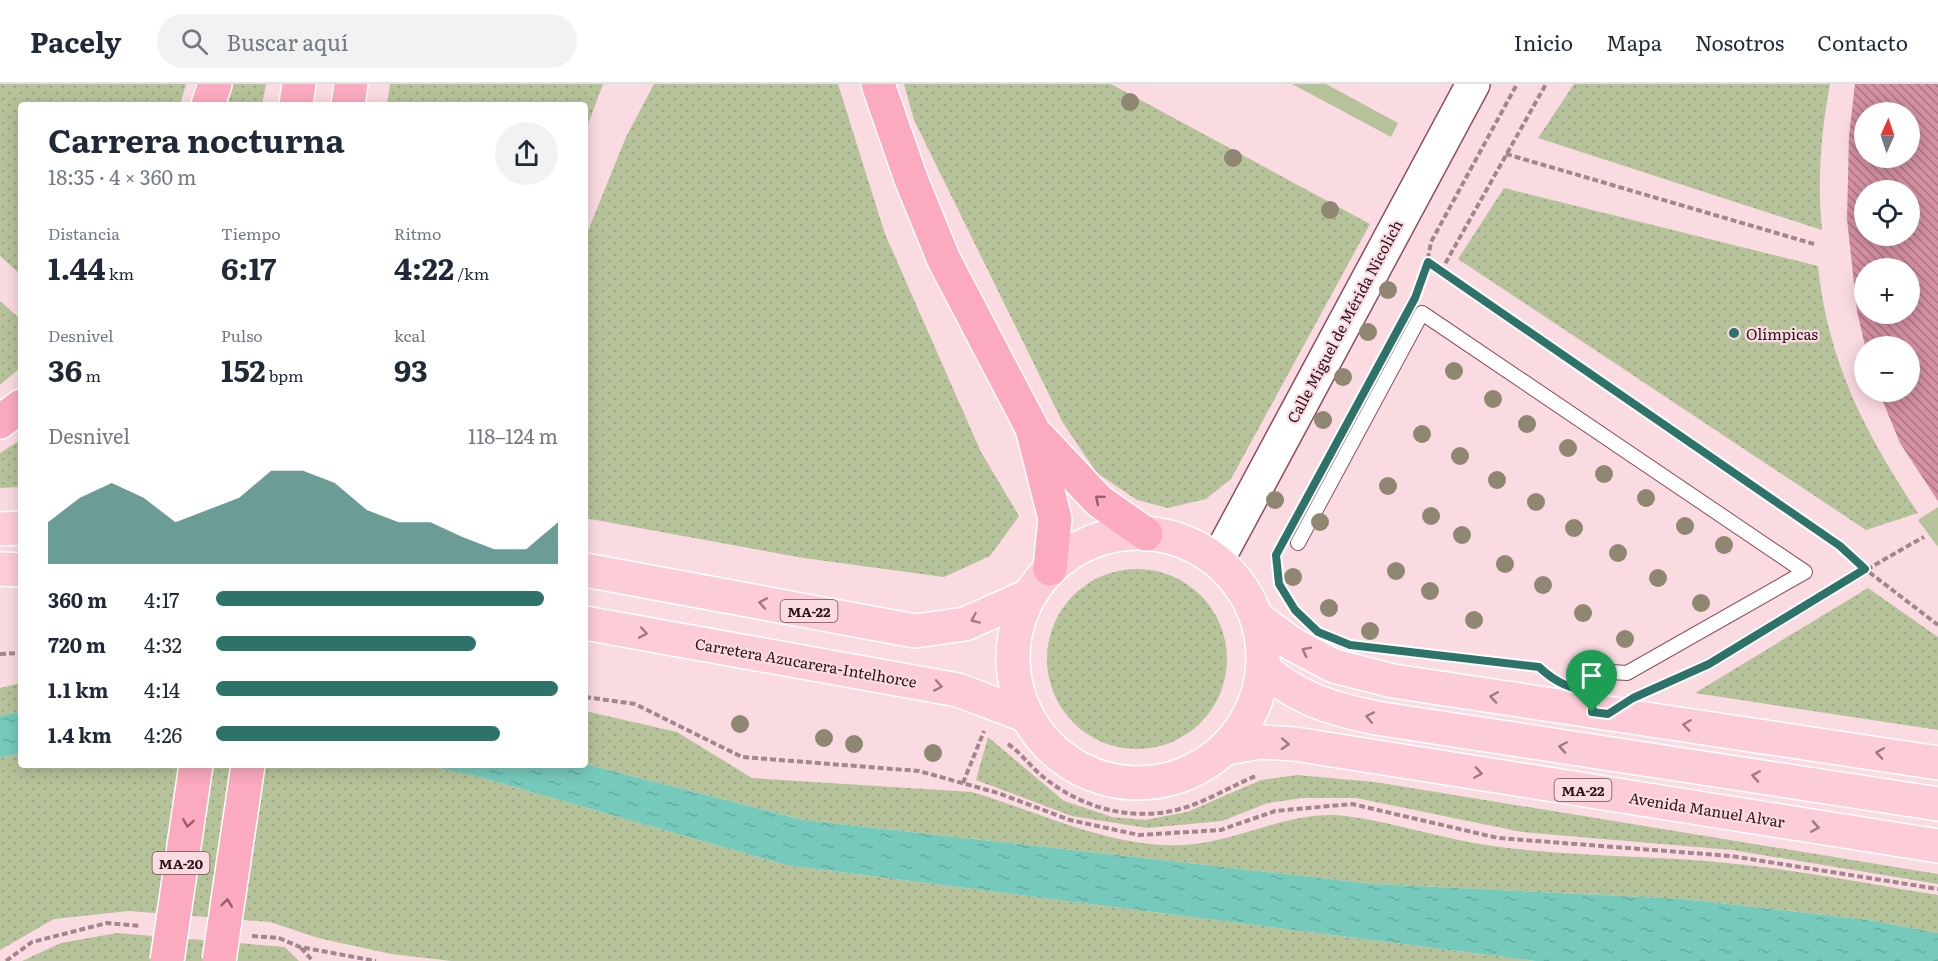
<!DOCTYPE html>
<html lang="es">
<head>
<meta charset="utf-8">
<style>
	:root { --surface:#fff; --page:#f2f2f3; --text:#1f2937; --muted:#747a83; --line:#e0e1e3; --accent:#2d7369 }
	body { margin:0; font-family:Literata,serif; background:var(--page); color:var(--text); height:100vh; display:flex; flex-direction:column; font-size:22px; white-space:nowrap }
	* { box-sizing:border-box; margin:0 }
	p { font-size:20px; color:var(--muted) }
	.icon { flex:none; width:33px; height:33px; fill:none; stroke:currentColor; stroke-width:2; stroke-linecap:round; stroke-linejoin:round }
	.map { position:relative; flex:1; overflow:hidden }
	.panel { position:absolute; left:18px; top:18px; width:570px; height:666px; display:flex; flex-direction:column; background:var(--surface); border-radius:6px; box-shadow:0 3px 15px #0003 }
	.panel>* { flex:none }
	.needle { width:39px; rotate:3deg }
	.buttons { position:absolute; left:1854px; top:18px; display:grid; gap:12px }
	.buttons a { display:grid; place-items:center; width:66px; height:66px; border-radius:50%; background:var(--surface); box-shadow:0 3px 15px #0003; font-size:30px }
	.pin { position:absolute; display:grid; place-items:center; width:51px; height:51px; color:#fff; margin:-62px -26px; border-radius:50% 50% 50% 0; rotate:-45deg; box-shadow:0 0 6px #0007 }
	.pin .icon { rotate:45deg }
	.round { display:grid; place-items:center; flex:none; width:63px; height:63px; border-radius:32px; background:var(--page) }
	.headline { display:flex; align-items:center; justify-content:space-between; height:102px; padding:0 30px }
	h1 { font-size:33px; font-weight:700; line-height:45px }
	.stats { display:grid; grid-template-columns:repeat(3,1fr); gap:9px; height:102px; padding:6px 30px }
	.stats div { display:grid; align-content:center }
	.stats b { font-size:30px; font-weight:700 }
	.stats small { font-size:16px; font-weight:400 }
	.stats p { font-size:16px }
	.chart { height:168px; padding:12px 30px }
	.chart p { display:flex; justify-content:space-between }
	.chart svg { width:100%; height:108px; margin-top:6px; fill:var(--accent); opacity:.7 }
	ul { padding:0 30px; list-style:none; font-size:20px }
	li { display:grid; grid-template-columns:96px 72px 1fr; align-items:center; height:45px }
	li i { height:15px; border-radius:8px; background:var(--accent) }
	header { display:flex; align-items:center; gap:36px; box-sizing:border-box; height:84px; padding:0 30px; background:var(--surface); border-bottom:2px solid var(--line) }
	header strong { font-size:28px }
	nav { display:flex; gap:33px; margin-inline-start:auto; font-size:21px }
	.search { width:420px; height:54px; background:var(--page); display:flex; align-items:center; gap:15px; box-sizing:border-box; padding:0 21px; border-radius:33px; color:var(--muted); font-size:22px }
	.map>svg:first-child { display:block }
	.grass { fill:url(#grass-dots) }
	.garden { fill:#b6c39a }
	.water { fill:url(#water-ripples) }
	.building { fill:url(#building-back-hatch); fill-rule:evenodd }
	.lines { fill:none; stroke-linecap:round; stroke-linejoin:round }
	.service-casing { stroke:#8f4d60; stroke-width:16 }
	.tertiary-casing { stroke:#8f4d60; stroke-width:36 }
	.primary-casing { stroke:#fff; stroke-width:36 }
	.motorway-casing { stroke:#fff; stroke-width:36 }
	.path { stroke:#a3868d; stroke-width:4; stroke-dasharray:6 3; stroke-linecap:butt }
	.service { stroke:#fff; stroke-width:14 }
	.tertiary { stroke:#fff; stroke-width:33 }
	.primary { stroke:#fdccd9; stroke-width:33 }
	.motorway { stroke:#fbaabf; stroke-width:33 }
	.motorway-bridge-casing { stroke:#fff; stroke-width:36; stroke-linecap:butt }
	.motorway-bridge { stroke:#fbaabf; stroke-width:33 }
	.tree { fill:#8f8772 }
	.oneway { stroke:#945e6d }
	.oneway2 { stroke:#a07984 }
	.route-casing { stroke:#fff; stroke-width:12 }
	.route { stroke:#2d7369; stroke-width:8 }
	.poi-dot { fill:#2d7369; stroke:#fbdbe2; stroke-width:2 }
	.labels { text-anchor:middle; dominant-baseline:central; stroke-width:4.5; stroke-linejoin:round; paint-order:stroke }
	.shield { fill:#fbdbe2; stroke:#6c4f57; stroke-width:1.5 }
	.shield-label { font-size:14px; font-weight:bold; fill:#2e131b }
	.street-label { font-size:15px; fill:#2e131b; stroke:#fbdbe2 }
	.poi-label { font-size:15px; fill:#2e131b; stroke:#fbdbe2; text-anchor:start }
</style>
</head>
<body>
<header>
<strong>Pacely</strong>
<div class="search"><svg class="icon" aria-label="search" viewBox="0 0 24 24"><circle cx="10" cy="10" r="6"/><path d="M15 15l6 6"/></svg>Buscar aquí</div>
<nav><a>Inicio</a><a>Mapa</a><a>Nosotros</a><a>Contacto</a></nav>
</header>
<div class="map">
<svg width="1938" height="877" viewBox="0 0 1938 877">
	<defs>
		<pattern id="grass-dots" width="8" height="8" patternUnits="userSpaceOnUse" patternTransform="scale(1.5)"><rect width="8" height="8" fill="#b6c39a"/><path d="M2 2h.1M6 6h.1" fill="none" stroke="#9da784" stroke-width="1.8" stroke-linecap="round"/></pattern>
		<pattern id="water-ripples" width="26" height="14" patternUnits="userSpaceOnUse" patternTransform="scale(1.5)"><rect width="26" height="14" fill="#76cabc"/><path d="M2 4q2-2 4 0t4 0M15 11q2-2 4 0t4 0" fill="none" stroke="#66ada1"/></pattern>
		<pattern id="building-back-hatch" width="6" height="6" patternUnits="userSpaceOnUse" patternTransform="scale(1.5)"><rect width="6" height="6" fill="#d491a2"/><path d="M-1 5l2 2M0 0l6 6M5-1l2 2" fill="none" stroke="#ac7583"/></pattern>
	</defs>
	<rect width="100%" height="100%" fill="#fbdbe2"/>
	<path class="grass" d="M0,0H186L180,21H21V191L0,172Z
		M232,0H266L262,21H226Z
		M390,0H603L585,48V21H387Z
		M654,0H838L885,150L981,368L1019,432L990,472L944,493L803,474L585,434V154L626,53Z
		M904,0H1111L1370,140L1231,395L1206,415L1168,424L1137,416L1097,389L1063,339L914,36Z
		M1574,0H1830C1821,48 1817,97 1822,146L1538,54Z
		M1504,104L1818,182C1828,279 1866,350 1918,429L1866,446L1458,175Z
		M0,217L21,236V283L0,301Z
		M19,357L21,403L0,404V369Z
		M1047 575a90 90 0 1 1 180 0a90 90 0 1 1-180 0Z
		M1868,504L1938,553V646L1695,609Z
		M21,599V628L0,632V604Z
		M585,627L677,648L752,694L972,708C1040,728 1109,764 1182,761C1238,759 1290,725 1346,732C1393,738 1439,754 1486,761C1566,773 1648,771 1728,779C1798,786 1868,800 1938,811V849L1868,836L1684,815L1374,800L804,736L585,680Z
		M988,653L1064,717L1112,733L1145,736L1187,728L1261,696L1297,691L1375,698L1938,790V800L1732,766L1522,748L1356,714H1302L1268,719L1222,737L1147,744L1072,732L976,696Z
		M21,669V681H425L476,692L786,781L1535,877H451L391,870L318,854L270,838L129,827L54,835L0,866V674Z
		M117,849L285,863L299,877H22L61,859Z"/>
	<path class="garden" d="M1292,0H1326L1398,39L1391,53Z
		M1938,423V463L1918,436Z"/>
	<path class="water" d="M21,628V669L0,674V632Z
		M585,680L804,736L1374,800L1684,815L1868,836L1938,849V877H1535L786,781L476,692L425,681Z"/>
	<path class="building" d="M1855,0H1938V417L1900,359L1879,308H1910V262H1865L1857,227L1847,135L1849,52ZM1864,28H1910V74H1864ZM1864,106H1910V152H1864ZM1864,184H1910V230H1864Z"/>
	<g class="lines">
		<defs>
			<path id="service" d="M1298,459L1422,229L1805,488L1627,589L1596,587L1592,628"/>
			<path id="tertiary" d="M1218,475L1473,0"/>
			<path id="primary" d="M0,445L21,444
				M1013 574a125 125 0 1 1 250 0a125 125 0 1 1-250 0Z
				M0,485L21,486
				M585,486L915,547L965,540L1028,512
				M1256,533L1292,560L1334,582L1393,597L1938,679
				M585,539L958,606L1024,631
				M1263,584C1296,614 1332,625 1376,634L1938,720
				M1227,664L1260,658L1295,660L1938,762"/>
			<path id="motorway" d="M878,0L911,95L944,176L1032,344L1055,435L1050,485
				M208,21L215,0
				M296,21L299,0
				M348,21L351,0
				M0,338L21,322
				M1039,353L1099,417L1146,450"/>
		</defs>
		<use href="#service" class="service-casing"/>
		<use href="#tertiary" class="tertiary-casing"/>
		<use href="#primary" class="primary-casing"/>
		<use href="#motorway" class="motorway-casing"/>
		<path class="path" d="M1506,70L1814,160
			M1428,178L1840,462L1865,485L1938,541
			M1441,187L1546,0
			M1417,209L1424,196L1431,158L1517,0
			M1278,467C1270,483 1282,505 1290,518
			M0,570L21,569
			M1503,579L1539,583L1545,588
			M1655,604C1749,562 1834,502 1924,453
			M585,613L635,620L742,673L919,687L998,709L1070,736L1139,751L1221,746L1275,727L1352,720L1498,754L1731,772L1938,805
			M1008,660C1021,669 1030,682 1042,692C1081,724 1131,738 1180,725C1206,718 1231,702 1256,692
			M963,699L984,647
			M252,852L279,854L300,863L376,877
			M301,864L313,877
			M6,877L32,858L107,839L140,842"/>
		<use href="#service" class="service"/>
		<use href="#tertiary" class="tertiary"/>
		<use href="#primary" class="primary"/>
		<use href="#motorway" class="motorway"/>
		<defs>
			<path id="motorway-bridge" d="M167,877L196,681
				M219,877L248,681"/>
		</defs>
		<use href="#motorway-bridge" class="motorway-bridge-casing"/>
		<use href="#motorway-bridge" class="motorway-bridge"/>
	</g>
	<g class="tree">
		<circle cx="1130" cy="18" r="9"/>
		<circle cx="1233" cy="74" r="9"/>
		<circle cx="1330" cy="126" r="9"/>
		<circle cx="1388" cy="206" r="9"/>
		<circle cx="1368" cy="248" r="9"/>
		<circle cx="1454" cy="287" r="9"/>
		<circle cx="1343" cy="293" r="9"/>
		<circle cx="1493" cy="315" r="9"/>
		<circle cx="1323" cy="336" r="9"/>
		<circle cx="1527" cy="340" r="9"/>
		<circle cx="1422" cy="350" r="9"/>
		<circle cx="1568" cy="364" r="9"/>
		<circle cx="1460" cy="372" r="9"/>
		<circle cx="1604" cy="390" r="9"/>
		<circle cx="1497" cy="396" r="9"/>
		<circle cx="1388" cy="402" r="9"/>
		<circle cx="1646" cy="414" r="9"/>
		<circle cx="1275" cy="416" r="9"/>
		<circle cx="1536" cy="418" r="9"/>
		<circle cx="1431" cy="432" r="9"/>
		<circle cx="1320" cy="438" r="9"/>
		<circle cx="1685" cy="442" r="9"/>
		<circle cx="1574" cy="444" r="9"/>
		<circle cx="1462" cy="451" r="9"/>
		<circle cx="1724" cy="461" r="9"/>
		<circle cx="1618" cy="469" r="9"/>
		<circle cx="1505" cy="480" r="9"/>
		<circle cx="1396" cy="487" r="9"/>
		<circle cx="1293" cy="493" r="9"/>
		<circle cx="1658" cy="494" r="9"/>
		<circle cx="1543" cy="501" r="9"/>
		<circle cx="1430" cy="507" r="9"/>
		<circle cx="1701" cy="519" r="9"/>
		<circle cx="1329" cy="524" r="9"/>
		<circle cx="1583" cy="529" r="9"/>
		<circle cx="1474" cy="536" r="9"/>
		<circle cx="1370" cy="547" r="9"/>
		<circle cx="1625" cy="555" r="9"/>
		<circle cx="740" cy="640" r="9"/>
		<circle cx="824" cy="654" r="9"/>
		<circle cx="854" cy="660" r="9"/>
		<circle cx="933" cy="669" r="9"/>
	</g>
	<defs><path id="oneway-chevron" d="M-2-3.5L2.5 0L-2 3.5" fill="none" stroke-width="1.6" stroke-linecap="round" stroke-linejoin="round" transform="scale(1.5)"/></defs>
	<g class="oneway">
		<use href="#oneway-chevron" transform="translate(1099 415) rotate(-140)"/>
		<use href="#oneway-chevron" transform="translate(188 739) rotate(99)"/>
		<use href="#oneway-chevron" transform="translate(227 819) rotate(-82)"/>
	</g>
	<g class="oneway2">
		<use href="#oneway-chevron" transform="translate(763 519) rotate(-170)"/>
		<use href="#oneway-chevron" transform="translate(975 535) rotate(156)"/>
		<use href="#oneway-chevron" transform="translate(643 549) rotate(10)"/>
		<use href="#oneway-chevron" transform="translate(1306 567) rotate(-153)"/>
		<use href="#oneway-chevron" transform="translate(938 602) rotate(11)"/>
		<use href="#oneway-chevron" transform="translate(1494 613) rotate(-171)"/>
		<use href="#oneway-chevron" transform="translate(1370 633) rotate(-169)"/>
		<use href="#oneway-chevron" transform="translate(1687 641) rotate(-172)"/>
		<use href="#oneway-chevron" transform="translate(1285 660) rotate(3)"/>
		<use href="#oneway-chevron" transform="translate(1563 663) rotate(-171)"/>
		<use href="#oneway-chevron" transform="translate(1880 669) rotate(-171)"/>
		<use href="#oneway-chevron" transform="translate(1478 689) rotate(9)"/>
		<use href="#oneway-chevron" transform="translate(1756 692) rotate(-171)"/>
		<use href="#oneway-chevron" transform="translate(1815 743) rotate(9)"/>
	</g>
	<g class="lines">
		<defs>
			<path id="route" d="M1428,178L1840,462L1865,485L1709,580L1633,614L1608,630L1592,628L1593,608C1571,605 1556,599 1539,583L1350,561L1318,548L1295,526L1279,500L1276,471L1415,214Z"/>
		</defs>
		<use href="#route" class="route-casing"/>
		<use href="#route" class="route"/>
	</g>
	<circle class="poi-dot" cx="1734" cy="249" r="6"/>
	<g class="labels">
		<g class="shield">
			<rect x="780.5" y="516" width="57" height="22" rx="4.5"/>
			<rect x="1554.5" y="695" width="57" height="22" rx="4.5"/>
			<rect x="152.5" y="768" width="57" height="22" rx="4.5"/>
		</g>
		<g class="shield-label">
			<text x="809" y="527">MA-22</text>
			<text x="1583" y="706">MA-22</text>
			<text x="181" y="779">MA-20</text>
		</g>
		<g class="street-label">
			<text transform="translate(1344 237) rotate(-62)">Calle Miguel de Mérida Nicolich</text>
			<text transform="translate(806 578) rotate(10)">Carretera Azucarera-Intelhorce</text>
			<text transform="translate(1707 725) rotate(9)">Avenida Manuel Alvar</text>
		</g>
		<g class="poi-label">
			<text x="1746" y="249">Olímpicas</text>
		</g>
	</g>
</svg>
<div class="buttons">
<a><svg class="needle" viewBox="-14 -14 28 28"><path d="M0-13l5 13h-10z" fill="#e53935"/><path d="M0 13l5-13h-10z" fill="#747a83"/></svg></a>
<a><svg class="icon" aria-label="locate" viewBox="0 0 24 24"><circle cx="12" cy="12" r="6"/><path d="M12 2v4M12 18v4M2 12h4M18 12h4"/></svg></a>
<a>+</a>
<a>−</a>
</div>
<div class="pin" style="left:1592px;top:628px;background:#1e9e55"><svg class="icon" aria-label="arrive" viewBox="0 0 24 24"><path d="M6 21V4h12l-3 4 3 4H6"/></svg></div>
<section class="panel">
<div class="headline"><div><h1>Carrera nocturna</h1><p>18:35 · 4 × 360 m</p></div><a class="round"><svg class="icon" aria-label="share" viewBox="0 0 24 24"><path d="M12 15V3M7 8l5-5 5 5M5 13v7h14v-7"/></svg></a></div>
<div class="stats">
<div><p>Distancia</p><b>1.44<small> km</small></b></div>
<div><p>Tiempo</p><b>6:17</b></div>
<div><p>Ritmo</p><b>4:22<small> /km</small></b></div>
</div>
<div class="stats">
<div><p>Desnivel</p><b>36<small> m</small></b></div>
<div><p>Pulso</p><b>152<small> bpm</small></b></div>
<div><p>kcal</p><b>93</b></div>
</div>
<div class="chart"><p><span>Desnivel</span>118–124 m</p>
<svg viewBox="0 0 160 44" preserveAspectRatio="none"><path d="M0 44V27L10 17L20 11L30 17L40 27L50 22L60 17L70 6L80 6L90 11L100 22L110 27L120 27L130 33L140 38L150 38L160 27V44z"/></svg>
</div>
<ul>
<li><b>360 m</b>4:17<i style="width:96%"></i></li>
<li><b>720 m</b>4:32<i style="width:76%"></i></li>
<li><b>1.1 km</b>4:14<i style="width:100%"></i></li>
<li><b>1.4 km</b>4:26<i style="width:83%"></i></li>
</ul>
</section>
</div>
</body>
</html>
